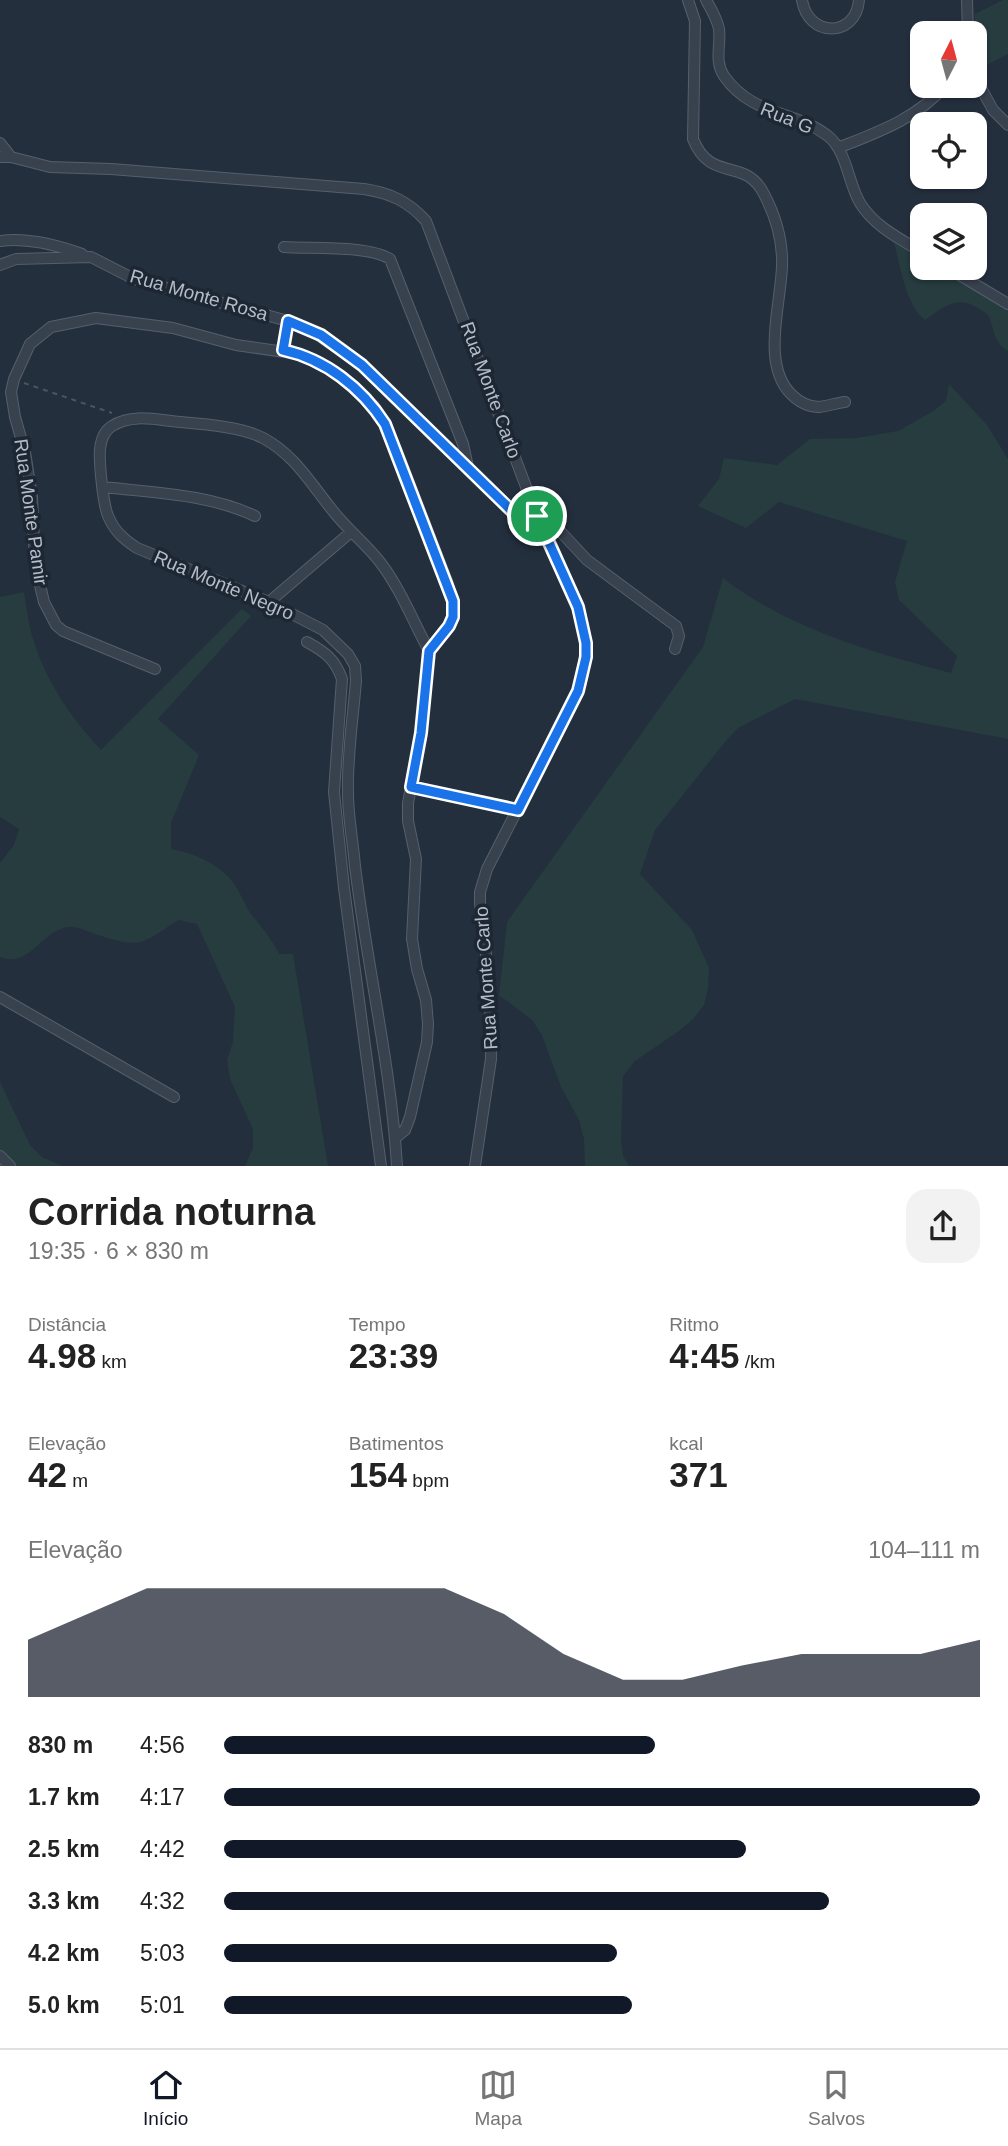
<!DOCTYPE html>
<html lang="pt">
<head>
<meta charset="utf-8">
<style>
	:root { --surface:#fff; --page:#f2f2f2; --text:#222; --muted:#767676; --line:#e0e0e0; --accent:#111827 }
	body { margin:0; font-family:Helvetica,sans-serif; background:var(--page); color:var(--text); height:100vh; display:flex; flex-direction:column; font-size:26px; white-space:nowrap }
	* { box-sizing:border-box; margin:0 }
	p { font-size:23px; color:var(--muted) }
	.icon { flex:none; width:38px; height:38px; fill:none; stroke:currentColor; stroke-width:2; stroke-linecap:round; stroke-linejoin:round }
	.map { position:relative; height:1166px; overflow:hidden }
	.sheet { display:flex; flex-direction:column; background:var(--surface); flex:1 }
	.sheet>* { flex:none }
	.needle { width:46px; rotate:6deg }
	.tools { position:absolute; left:910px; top:21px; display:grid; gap:14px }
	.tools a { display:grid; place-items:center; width:77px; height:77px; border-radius:14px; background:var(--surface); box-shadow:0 2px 5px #0004; font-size:35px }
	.pin { position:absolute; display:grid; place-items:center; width:60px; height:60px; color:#fff; margin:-30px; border:4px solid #fff; border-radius:50%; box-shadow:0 2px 7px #0007 }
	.round { display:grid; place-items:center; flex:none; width:74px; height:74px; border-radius:21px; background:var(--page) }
	.overview { display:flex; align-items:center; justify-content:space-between; height:119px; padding:0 28px }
	h1 { font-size:38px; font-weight:700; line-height:52px }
	.figures { display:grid; grid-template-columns:repeat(3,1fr); gap:10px; height:119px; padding:7px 28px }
	.figures div { display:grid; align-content:center }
	.figures b { font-size:35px; font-weight:700 }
	.figures small { font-size:19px; font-weight:400 }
	.figures p { font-size:19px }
	.chart { height:196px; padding:14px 28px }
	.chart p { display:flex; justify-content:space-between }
	.chart svg { width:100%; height:126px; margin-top:7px; fill:var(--accent); opacity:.7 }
	ul { padding:0 28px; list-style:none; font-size:23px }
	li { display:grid; grid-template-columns:112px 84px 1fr; align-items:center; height:52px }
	li i { height:18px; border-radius:9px; background:var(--accent) }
	.menu { display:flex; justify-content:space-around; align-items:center; height:98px; border-top:2px solid var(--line); background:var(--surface); font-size:19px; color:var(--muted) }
	.menu a { display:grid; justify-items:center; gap:4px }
	.menu .current { color:var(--accent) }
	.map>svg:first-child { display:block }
	.green { fill:#263c3f }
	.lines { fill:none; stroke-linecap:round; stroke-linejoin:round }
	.lane-casing { stroke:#565f6c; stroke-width:7 }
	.street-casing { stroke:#565f6c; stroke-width:12 }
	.path { stroke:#44595c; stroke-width:2; stroke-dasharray:5 5; stroke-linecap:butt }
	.lane { stroke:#38414e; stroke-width:4.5 }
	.street { stroke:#38414e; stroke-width:10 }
	.route-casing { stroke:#fff; stroke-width:14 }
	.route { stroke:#1a73e8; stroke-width:9 }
	.labels { text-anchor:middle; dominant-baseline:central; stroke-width:7; stroke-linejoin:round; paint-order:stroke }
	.street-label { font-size:19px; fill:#b4bcc9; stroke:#1d2633 }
</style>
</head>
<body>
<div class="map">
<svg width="1008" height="1166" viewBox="0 0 1008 1166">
	<rect width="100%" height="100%" fill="#242f3e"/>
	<path class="green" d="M1003,0H1008V54L983,67L975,50V14Z
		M894,243L922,258V268H939L1008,305V351C994,343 995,333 990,319C988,314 983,311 978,308C957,294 942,308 925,320C905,304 901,267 894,243Z
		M949,384L987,425L1008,459V739L795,699L738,728L725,742L655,830L640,874L692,930L709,968L708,988L704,1005L694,1018L679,1031L635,1061L623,1076L621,1139L623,1156L629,1166H585L584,1139L579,1120L561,1087L542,1035L532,1020L499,995L507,922L703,647L723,578C789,629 871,652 951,673L957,656L899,600L895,582L907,541L779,502L746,528L698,506L719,479L724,458L777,465L810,439L857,438L898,431L932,412L946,401Z
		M24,592C27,609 29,629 35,645C48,684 73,720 101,750L242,609L251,616L158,719L199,755L171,823V849C195,854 216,862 232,881C240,891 244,904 251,914C262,928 272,939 279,954H293L328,1166H245L253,1148V1129L230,1079L227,1060L233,1042L235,1007L197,924L178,920C142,944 141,949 98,935C91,933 80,927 72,927C43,926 30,970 0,957V863L14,845L19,829L0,817V597Z
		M0,1082L30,1145L42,1157L62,1166H0Z"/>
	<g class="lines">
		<defs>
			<path id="lane" d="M411,787L517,810"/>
			<path id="street" d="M688,0L695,21L693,139C711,184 745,156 764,194C776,217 783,240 782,266C781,304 761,364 791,394C799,402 807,407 819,407C827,406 837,403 845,402
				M706,0C711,9 717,18 719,29C721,45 714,61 724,76C753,117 793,109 828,136C847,151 848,183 860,203C874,226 900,239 922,252
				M802,0C808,38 856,38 859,0
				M967,0L968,33
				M975,77L993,110L1008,125
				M0,143L11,157
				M838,148C878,132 916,119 945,86
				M0,157H11L50,167L111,169L364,189C390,193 408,201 426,221L537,516L578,607L586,643L583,675L578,691L487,869L480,892V903L490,989L491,1059L475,1166
				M0,241C27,237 57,245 82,254
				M284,247C311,249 368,245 390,259L463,444L468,467
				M0,265L16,259L91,257L134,279L288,321L309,329L362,365L517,515L528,521L542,514L546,516L587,560L676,626L679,636L675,649
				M948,268L1008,304
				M283,350L288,321
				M104,487C155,493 208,494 255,516
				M269,602L351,532
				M307,642C325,652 335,659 342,679L334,792L344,888L381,1166
				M155,669L63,631L56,625L44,602L35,564L32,497L25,452L15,417L11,392L14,379L30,344L51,327L96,318L173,328L236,345L299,354L333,371L374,406L385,423L396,449L448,584L454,610L449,627L429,651L421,733L408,803V821L416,859L412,939L417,969L426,1000L428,1024L427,1042L410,1117L405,1130L395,1138
				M0,997L174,1097
				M0,1156L10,1166
				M397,1166C391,1066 367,966 355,866C353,842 348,817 348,793C347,756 353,718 356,681L355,666L348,654L323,630L269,602L137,548C125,540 115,532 109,518C103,507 99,462 100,449C101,440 104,431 112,426C132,413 158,420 180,422C203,424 243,427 263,438C295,455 311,484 333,511C347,529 366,544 380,562C400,588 413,621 429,651"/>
		</defs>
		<use href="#lane" class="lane-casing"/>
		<use href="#street" class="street-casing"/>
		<path class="path" d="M24,383L112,413"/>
		<use href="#lane" class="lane"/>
		<use href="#street" class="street"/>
	</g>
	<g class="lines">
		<defs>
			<path id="route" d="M288,321L321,335L362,365L516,515L528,521L537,516L578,607L586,643V657L578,691L518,810L411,787L421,733L429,651L449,626L453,617V601L385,424C362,388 325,359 283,350Z"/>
		</defs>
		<use href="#route" class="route-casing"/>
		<use href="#route" class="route"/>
	</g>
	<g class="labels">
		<g class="street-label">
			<text transform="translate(787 118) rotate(22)">Rua G</text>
			<text transform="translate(199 295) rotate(16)">Rua Monte Rosa</text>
			<text transform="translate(491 390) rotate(70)">Rua Monte Carlo</text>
			<text transform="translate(31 512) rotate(82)">Rua Monte Pamir</text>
			<text transform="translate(224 585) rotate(23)">Rua Monte Negro</text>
			<text transform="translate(486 978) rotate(-94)">Rua Monte Carlo</text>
		</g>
	</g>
</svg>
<div class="tools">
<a><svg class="needle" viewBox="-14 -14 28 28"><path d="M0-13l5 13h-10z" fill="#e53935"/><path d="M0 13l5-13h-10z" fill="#767676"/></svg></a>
<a><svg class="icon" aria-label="locate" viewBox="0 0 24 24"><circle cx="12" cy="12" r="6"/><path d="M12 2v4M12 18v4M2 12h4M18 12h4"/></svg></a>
<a><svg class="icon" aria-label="layers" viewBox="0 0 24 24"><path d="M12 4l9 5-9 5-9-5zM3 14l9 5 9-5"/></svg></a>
</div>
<div class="pin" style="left:537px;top:516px;background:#1e9e55"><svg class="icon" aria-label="arrive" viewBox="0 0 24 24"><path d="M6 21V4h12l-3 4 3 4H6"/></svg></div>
</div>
<section class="sheet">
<div class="overview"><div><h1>Corrida noturna</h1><p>19:35 · 6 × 830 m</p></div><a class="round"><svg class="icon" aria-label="share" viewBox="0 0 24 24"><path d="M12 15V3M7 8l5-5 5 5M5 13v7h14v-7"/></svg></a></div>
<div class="figures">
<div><p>Distância</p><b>4.98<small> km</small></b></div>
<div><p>Tempo</p><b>23:39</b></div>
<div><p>Ritmo</p><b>4:45<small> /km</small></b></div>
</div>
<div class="figures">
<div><p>Elevação</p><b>42<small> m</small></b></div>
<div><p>Batimentos</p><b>154<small> bpm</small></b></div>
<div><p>kcal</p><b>371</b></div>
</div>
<div class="chart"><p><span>Elevação</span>104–111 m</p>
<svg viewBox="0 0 160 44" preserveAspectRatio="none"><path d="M0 44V24L10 15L20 6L30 6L40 6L50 6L60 6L70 6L80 15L90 29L100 38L110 38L120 33L130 29L140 29L150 29L160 24V44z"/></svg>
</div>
<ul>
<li><b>830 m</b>4:56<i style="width:57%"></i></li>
<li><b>1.7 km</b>4:17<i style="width:100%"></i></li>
<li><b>2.5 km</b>4:42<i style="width:69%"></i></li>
<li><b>3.3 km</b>4:32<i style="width:80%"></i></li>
<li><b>4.2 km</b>5:03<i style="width:52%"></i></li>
<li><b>5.0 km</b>5:01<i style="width:54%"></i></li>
</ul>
</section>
<nav class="menu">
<a class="current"><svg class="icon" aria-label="home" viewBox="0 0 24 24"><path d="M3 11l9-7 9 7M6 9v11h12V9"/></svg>Início</a>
<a><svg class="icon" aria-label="map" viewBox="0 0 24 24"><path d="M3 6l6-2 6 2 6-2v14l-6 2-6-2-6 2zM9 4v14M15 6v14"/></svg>Mapa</a>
<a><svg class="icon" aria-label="saved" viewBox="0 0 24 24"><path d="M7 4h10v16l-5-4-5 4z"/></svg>Salvos</a>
</nav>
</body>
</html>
